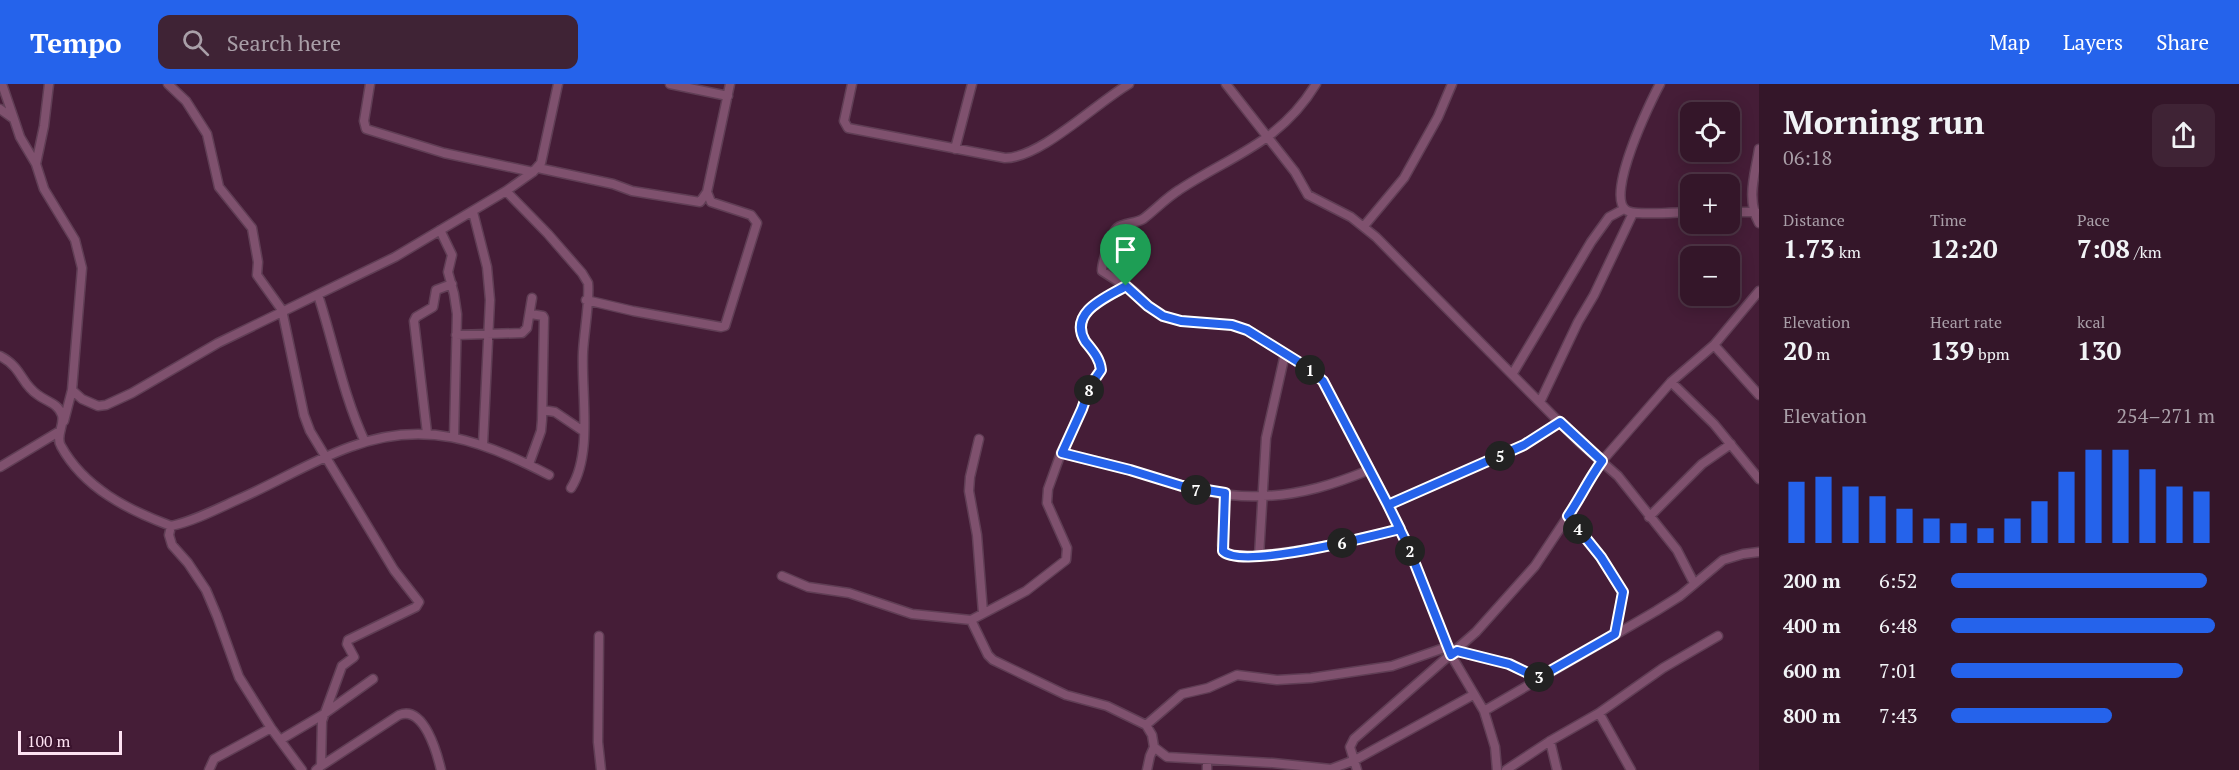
<!DOCTYPE html>
<html lang="en">
<head>
<meta charset="utf-8">
<style>
	:root { --surface:#341629; --page:#3f2335; --text:#f1f3f6; --muted:#a99fa8; --line:#4e3546; --accent:#2563eb }
	body { margin:0; font-family:"PT Serif",serif; background:var(--page); color:var(--text); height:100vh; display:flex; flex-direction:column; font-size:22px; white-space:nowrap }
	* { box-sizing:border-box; margin:0 }
	p { font-size:20px; color:var(--muted) }
	.icon { flex:none; width:33px; height:33px; fill:none; stroke:currentColor; stroke-width:2; stroke-linecap:round; stroke-linejoin:round }
	.map { position:relative; flex:1; overflow:hidden }
	.details { display:flex; flex-direction:column; background:var(--surface); width:480px }
	.details>* { flex:none }
	.fabs { position:absolute; left:1680px; top:18px; display:grid; gap:12px }
	.fabs a { display:grid; place-items:center; width:60px; height:60px; border-radius:12px; background:var(--surface); box-shadow:0 3px 15px #0003,0 0 0 2px var(--line); font-size:30px }
	.scale { position:absolute; left:18px; bottom:15px; width:104px; box-sizing:border-box; padding-left:6px; border:3px solid #fde2f2; border-top:0; font-size:16px; line-height:21px; white-space:nowrap; color:#fde2f2; -webkit-text-stroke:4px #3a132d; paint-order:stroke }
	.pin { position:absolute; display:grid; place-items:center; width:51px; height:51px; color:#fff; margin:-62px -26px; border-radius:50% 50% 50% 0; rotate:-45deg; box-shadow:0 0 6px #0007 }
	.pin .icon { rotate:45deg }
	.km { position:absolute; width:30px; height:30px; margin:-15px; border-radius:50%; background:#222; color:#fff; font-size:16px; line-height:30px; text-align:center }
	.round { display:grid; place-items:center; flex:none; width:63px; height:63px; border-radius:12px; background:var(--page) }
	.overview { display:flex; align-items:center; justify-content:space-between; height:102px; padding:0 24px }
	h1 { font-size:33px; font-weight:700; line-height:45px }
	.metrics { display:grid; grid-template-columns:repeat(3,1fr); gap:9px; height:102px; padding:6px 24px }
	.metrics div { display:grid; align-content:center }
	.metrics b { font-size:26px; font-weight:700 }
	.metrics small { font-size:16px; font-weight:400 }
	.metrics p { font-size:16px }
	.chart { height:168px; padding:12px 24px }
	.chart p { display:flex; justify-content:space-between }
	.chart svg { width:100%; height:108px; margin-top:6px; stroke:var(--accent); stroke-width:6 }
	ul { padding:0 24px; list-style:none; font-size:20px }
	li { display:grid; grid-template-columns:96px 72px 1fr; align-items:center; height:45px }
	li i { height:15px; border-radius:8px; background:var(--accent) }
	header { display:flex; align-items:center; gap:36px; box-sizing:border-box; height:84px; padding:0 30px; background:var(--accent); color:#fff }
	header strong { font-size:28px }
	nav { display:flex; gap:33px; margin-inline-start:auto; font-size:21px }
	.search { width:420px; height:54px; background:var(--page); display:flex; align-items:center; gap:15px; box-sizing:border-box; padding:0 21px; border-radius:12px; color:var(--muted); font-size:22px }
	main { display:flex; flex:1; min-height:0 }
	.map>svg:first-child { display:block }
	.lines { fill:none; stroke-linecap:round; stroke-linejoin:round }
	.minor-casing { stroke:#603e55; stroke-width:11 }
	.minor { stroke:#7f516e; stroke-width:8 }
	.route-casing { stroke:#fff; stroke-width:12 }
	.route { stroke:#2563eb; stroke-width:8 }
</style>
</head>
<body>
<header>
<strong>Tempo</strong>
<div class="search"><svg class="icon" aria-label="search" viewBox="0 0 24 24"><circle cx="10" cy="10" r="6"/><path d="M15 15l6 6"/></svg>Search here</div>
<nav><a>Map</a><a>Layers</a><a>Share</a></nav>
</header>
<main>
<div class="map">
<svg width="1759" height="686" viewBox="0 0 1759 686">
	<rect width="100%" height="100%" fill="#451d37"/>
	<g class="lines">
		<defs>
			<path id="minor" d="M2,0L14,35
				M49,0L44,42L36,80L44,105L75,156L82,184L72,306L64,337
				M168,0L186,17L207,50L219,103L252,144L258,178L257,191L282,226L304,331L310,347L394,486L419,518L416,523L348,556L347,560L354,573L342,582L322,637L321,682L316,686
				M370,0L364,37L366,45L444,69L533,88
				M670,0L728,12
				M852,0L844,37L848,44L1005,74C1041,74 1096,19 1129,0
				M1226,0L1295,88L1308,111L1351,133L1376,153L1578,357L1618,392L1677,466L1694,499
				M1316,0C1280,59 1232,71 1179,106C1166,114 1155,126 1143,135C1135,140 1124,138 1117,144C1111,150 1102,178 1102,187L1135,208L1148,222L1163,232L1181,237L1232,241L1247,246L1305,282L1323,297L1379,403L1408,462L1451,571L1484,627L1495,663L1497,686
				M1660,0C1650,18 1605,112 1626,126C1633,132 1679,128 1690,128
				M0,25L14,35L20,53L36,80
				M955,65L972,0
				M1759,65C1755,91 1746,115 1759,139
				M538,84L613,100L632,107L700,118L707,108L730,0
				M506,107L548,150L582,189L588,199C590,217 584,248 583,268C581,308 593,370 571,404
				M473,128L487,183L490,216L483,360
				M1730,128H1756
				M1364,142L1404,94L1438,33L1452,0
				M440,146L452,171L448,188L454,210L457,230L454,352
				M318,211C334,260 343,311 365,358
				M586,216L633,227L721,243L725,242L757,139L751,131L711,118L707,108
				M456,251L522,249L527,244L532,214
				M1714,261L1759,311
				M0,272C23,284 20,299 38,311C47,318 58,319 62,331C65,341 55,352 61,362C84,404 128,426 171,442C194,437 217,425 239,415C276,399 311,377 350,363C424,335 482,356 549,391
				M1513,289L1591,158L1609,133L1624,125
				M1671,298L1714,340L1759,395
				M72,306L82,315L98,322L106,321L132,309L218,259L395,173L506,107L533,88L541,79L558,0
				M1540,318L1578,238L1594,211L1633,129
				M543,326L555,328L583,347
				M427,349L414,237L416,233L433,223L436,206L452,200
				M979,355L970,393L969,407L977,451L983,529
				M1061,369C1085,375 1109,380 1133,387C1175,399 1218,415 1263,412C1301,411 1335,400 1369,386
				M529,380L541,347L542,336L544,234L543,232L531,230
				M0,383L60,347
				M1225,409L1222,461L1225,470C1243,475 1263,471 1281,469C1321,464 1360,455 1400,445
				M1388,421L1524,361L1560,338
				M1568,432L1601,473L1623,508L1615,550
				M1649,433L1702,380L1731,360
				M171,442L169,451L172,461L188,479L206,506L217,532L239,593L271,644L302,686
				M1259,472L1266,354L1285,270
				M782,492L808,503L849,509L912,530L971,536L988,571L993,576L1066,611L1107,622L1146,641L1152,651L1154,663L1167,673L1273,679L1331,685L1355,676L1473,611
				M971,536L1026,507L1066,476L1067,464L1047,419L1048,405L1061,369L1082,325L1090,302L1101,286C1101,274 1092,266 1085,257C1068,229 1107,213 1126,202
				M599,552L598,658L601,686
				M1457,567L1509,580L1537,594
				M1484,627L1656,527L1680,512L1723,476L1743,470L1759,468
				M1599,629L1631,686
				M1146,641L1182,610L1208,604L1237,591L1277,596L1311,594L1392,582L1447,563
				M280,656L324,630L373,595
				M1550,657L1557,686
				M321,682L399,631C424,621 437,669 441,686
				M209,686L214,675L271,644
				M1147,686L1150,672L1154,663
				M1207,686V677
				M1357,686L1350,663L1354,655L1476,548L1535,482L1578,417L1590,394L1602,377L1671,298L1714,261L1759,207
				M1506,686L1550,657L1599,629L1663,584L1718,552"/>
		</defs>
		<use href="#minor" class="minor-casing"/>
		<use href="#minor" class="minor"/>
	</g>
	<g class="lines">
		<defs>
			<path id="route" d="M1126,202L1148,222L1163,232L1181,237L1232,241L1247,246L1305,282L1323,297L1388,421L1408,462L1451,571L1457,567L1509,580L1538,594L1615,550L1623,508L1601,473L1568,432C1580,414 1589,395 1602,377L1560,338L1524,361L1388,421L1400,445C1372,452 1241,486 1223,467L1225,409L1182,402L1130,386L1062,369L1082,325L1090,302L1101,286C1100,274 1092,266 1085,257C1068,228 1107,213 1126,202"/>
		</defs>
		<use href="#route" class="route-casing"/>
		<use href="#route" class="route"/>
	</g>
</svg>
<div class="fabs">
<a><svg class="icon" aria-label="locate" viewBox="0 0 24 24"><circle cx="12" cy="12" r="6"/><path d="M12 2v4M12 18v4M2 12h4M18 12h4"/></svg></a>
<a>+</a>
<a>−</a>
</div>
<div class="scale">100 m</div>
<div class="pin" style="left:1126px;top:202px;background:#1e9e55"><svg class="icon" aria-label="arrive" viewBox="0 0 24 24"><path d="M6 21V4h12l-3 4 3 4H6"/></svg></div>
<b class="km" style="left:1310px;top:286px">1</b>
<b class="km" style="left:1410px;top:467px">2</b>
<b class="km" style="left:1539px;top:593px">3</b>
<b class="km" style="left:1578px;top:445px">4</b>
<b class="km" style="left:1500px;top:372px">5</b>
<b class="km" style="left:1342px;top:459px">6</b>
<b class="km" style="left:1196px;top:406px">7</b>
<b class="km" style="left:1089px;top:306px">8</b>
</div>
<section class="details">
<div class="overview"><div><h1>Morning run</h1><p>06:18</p></div><a class="round"><svg class="icon" aria-label="share" viewBox="0 0 24 24"><path d="M12 15V3M7 8l5-5 5 5M5 13v7h14v-7"/></svg></a></div>
<div class="metrics">
<div><p>Distance</p><b>1.73<small> km</small></b></div>
<div><p>Time</p><b>12:20</b></div>
<div><p>Pace</p><b>7:08<small> /km</small></b></div>
</div>
<div class="metrics">
<div><p>Elevation</p><b>20<small> m</small></b></div>
<div><p>Heart rate</p><b>139<small> bpm</small></b></div>
<div><p>kcal</p><b>130</b></div>
</div>
<div class="chart"><p><span>Elevation</span>254–271 m</p>
<svg viewBox="0 0 160 44" preserveAspectRatio="none"><path d="M5 44V19M15 44V17M25 44V21M35 44V25M45 44V30M55 44V34M65 44V36M75 44V38M85 44V34M95 44V27M105 44V15M115 44V6M125 44V6M135 44V14M145 44V21M155 44V23"/></svg>
</div>
<ul>
<li><b>200 m</b>6:52<i style="width:97%"></i></li>
<li><b>400 m</b>6:48<i style="width:100%"></i></li>
<li><b>600 m</b>7:01<i style="width:88%"></i></li>
<li><b>800 m</b>7:43<i style="width:61%"></i></li>
</ul>
</section>
</main>
</body>
</html>
